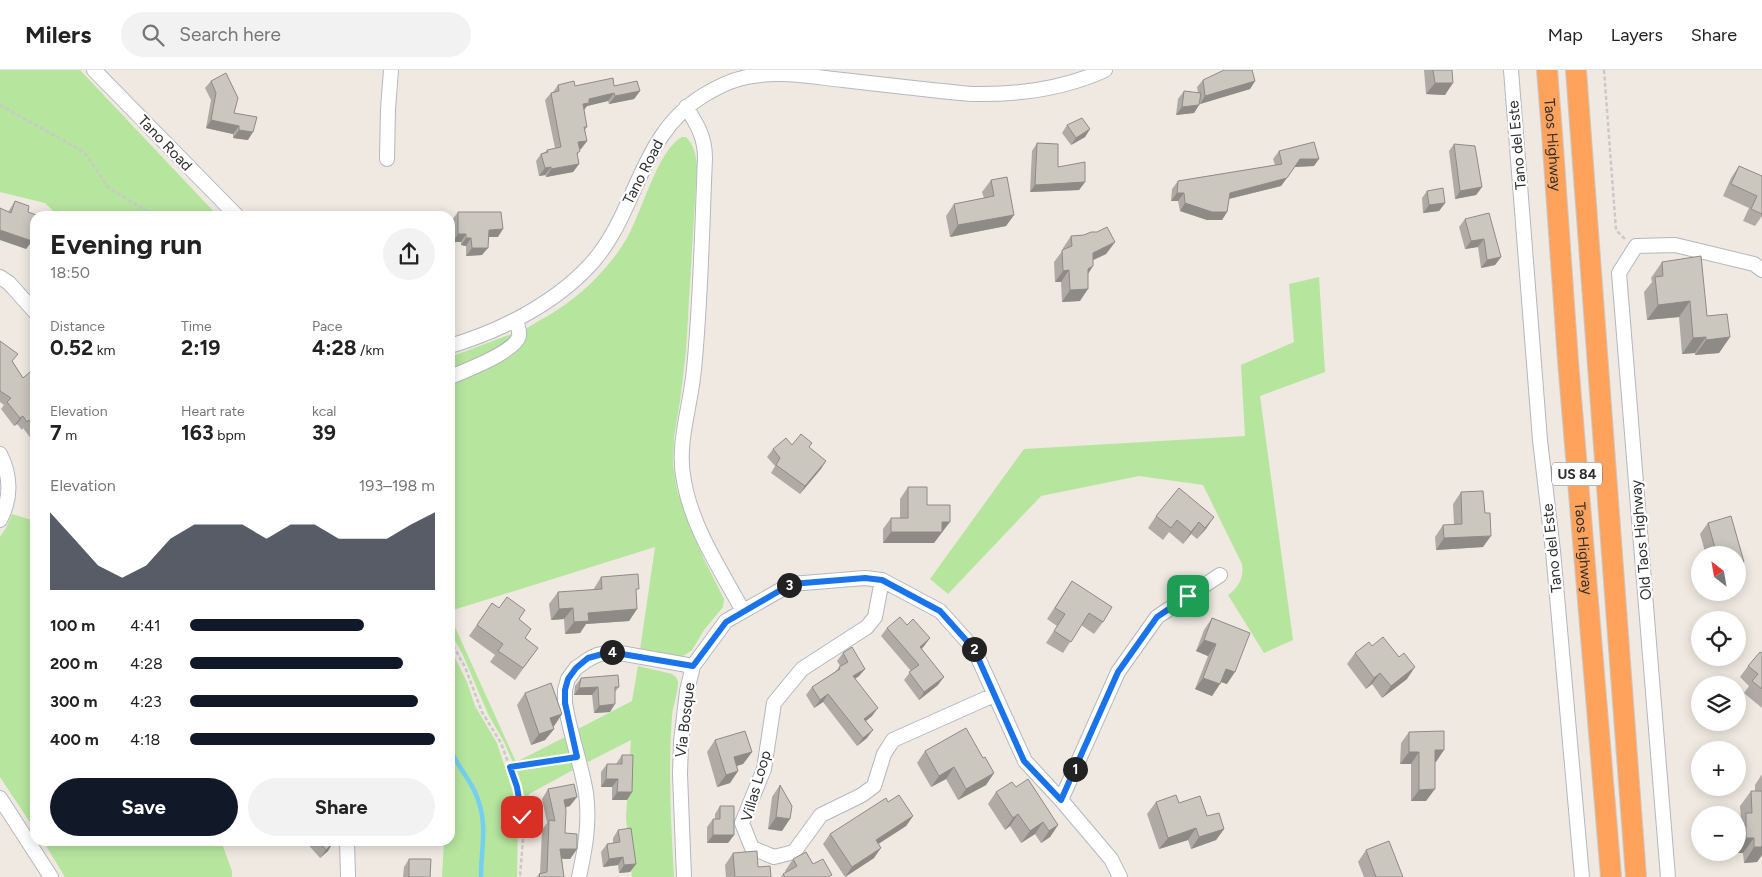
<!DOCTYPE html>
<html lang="en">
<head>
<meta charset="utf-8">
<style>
	:root { --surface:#fff; --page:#f2f2f2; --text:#222; --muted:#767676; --line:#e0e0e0; --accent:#111827 }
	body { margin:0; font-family:Figtree,sans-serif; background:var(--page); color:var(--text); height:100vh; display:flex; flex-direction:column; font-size:19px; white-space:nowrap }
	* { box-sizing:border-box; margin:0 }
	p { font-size:16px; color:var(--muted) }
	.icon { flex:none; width:28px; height:28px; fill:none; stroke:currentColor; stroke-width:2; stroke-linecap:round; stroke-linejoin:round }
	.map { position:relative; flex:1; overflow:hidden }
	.sheet { position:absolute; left:30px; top:141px; width:425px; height:635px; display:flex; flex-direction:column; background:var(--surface); border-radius:15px; box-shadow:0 2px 12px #0003 }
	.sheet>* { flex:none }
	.needle { width:32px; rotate:329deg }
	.fabs { position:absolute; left:1691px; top:476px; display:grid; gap:10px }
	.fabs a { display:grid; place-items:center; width:55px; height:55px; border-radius:50%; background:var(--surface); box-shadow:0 2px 12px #0003; font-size:25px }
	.pin { position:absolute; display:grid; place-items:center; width:42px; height:42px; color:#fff; margin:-21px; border-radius:10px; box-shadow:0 2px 8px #0006 }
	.km { position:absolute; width:25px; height:25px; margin:-12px; border-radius:50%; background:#222; color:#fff; font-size:14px; line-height:25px; text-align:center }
	.round { display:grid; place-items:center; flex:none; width:52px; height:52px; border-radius:26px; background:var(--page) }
	.headline { display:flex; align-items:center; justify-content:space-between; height:85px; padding:0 20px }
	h1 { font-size:28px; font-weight:700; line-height:38px }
	.figures { display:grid; grid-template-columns:repeat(3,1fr); gap:8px; height:85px; padding:5px 20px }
	.figures div { display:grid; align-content:center }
	.figures b { font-size:21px; font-weight:700 }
	.figures small { font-size:14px; font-weight:400 }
	.figures p { font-size:14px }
	.chart { height:140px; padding:10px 20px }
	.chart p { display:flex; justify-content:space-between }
	.chart svg { width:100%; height:90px; margin-top:5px; fill:var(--accent); opacity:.7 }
	.action { display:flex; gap:10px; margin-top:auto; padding:10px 20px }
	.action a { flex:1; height:58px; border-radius:30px; background:var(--accent); color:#fff; font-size:20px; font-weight:700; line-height:58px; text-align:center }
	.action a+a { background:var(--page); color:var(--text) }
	ul { padding:0 20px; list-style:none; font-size:16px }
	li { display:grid; grid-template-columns:80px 60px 1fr; align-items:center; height:38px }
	li i { height:12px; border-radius:6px; background:var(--accent) }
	header { display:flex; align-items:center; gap:30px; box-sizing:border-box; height:70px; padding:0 25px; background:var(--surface); border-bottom:1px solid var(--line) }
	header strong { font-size:24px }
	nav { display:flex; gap:28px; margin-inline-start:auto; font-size:18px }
	.search { width:350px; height:45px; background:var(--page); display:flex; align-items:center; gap:12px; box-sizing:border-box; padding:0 18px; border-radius:28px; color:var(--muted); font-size:19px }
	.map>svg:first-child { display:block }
	.green { fill:#b6e59e }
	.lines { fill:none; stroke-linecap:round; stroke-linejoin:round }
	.stream { stroke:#75cff0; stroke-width:4.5 }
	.minor-casing { stroke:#b4b7c1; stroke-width:16 }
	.highway-casing { stroke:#c9c9c9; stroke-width:22 }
	.path { stroke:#c9c9c9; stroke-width:2.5; stroke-dasharray:4 2.5; stroke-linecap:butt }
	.minor { stroke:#fff; stroke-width:14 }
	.highway { stroke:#ffa35c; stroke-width:20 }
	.wall { fill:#afaba4 }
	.shaded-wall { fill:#8e8b86 }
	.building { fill:#cbc7bf; stroke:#8e8b86 }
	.route-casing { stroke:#fff; stroke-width:10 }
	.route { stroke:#1a73e8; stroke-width:6 }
	.labels { text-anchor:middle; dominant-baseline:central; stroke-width:4.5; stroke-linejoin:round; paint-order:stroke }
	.shield { fill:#fff; stroke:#6d6d6d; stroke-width:1 }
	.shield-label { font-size:14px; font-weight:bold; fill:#2e2e2e }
	.street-label { font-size:15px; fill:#2e2e2e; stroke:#fff }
</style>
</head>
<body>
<header>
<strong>Milers</strong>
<div class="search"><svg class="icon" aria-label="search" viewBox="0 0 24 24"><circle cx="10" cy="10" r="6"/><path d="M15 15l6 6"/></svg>Search here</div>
<nav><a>Map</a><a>Layers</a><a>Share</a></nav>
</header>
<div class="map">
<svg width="1762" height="807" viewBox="0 0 1762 807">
	<rect width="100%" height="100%" fill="#efe9e1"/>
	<path class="green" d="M0,0H80L218,146H58L45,133L0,122Z
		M682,67H686C694,75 696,85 697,96L686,281L680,331L674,367L673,395L677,420L689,455L704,489L724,529L723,537L704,560L692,580L685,585L676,588L640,580L655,477L450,541V313C474,296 497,278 521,262C537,251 555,243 570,231C589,217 609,196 622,176C641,150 655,82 682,67Z
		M1319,207L1325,302L1260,326L1293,570L1264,583L1228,525C1239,517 1244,508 1242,494L1203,415L1139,406L1041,426L948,524L930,509L1024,379L1245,366L1241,295L1294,272L1289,214Z
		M514,263L513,269L450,304V287Z
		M12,444L35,451V760L0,707V467L6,458Z
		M450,546L516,692L565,667L573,700L529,724L527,762L524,724L519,707L504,672L488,644L462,583L450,562Z
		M450,578L467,612L475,636L497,673L513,722L518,753L517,807H442L444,771H450Z
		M638,596L672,604L676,607L678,612C678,623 673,635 672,646C668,699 671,754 674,807H632L626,748L631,670L584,694L576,660L632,631Z
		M43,771H221L232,801V807H65Z"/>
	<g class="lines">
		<path class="stream" d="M450,678C456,694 468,707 475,722C489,754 481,775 481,807"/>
		<defs>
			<path id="minor" d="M94,0L237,146
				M1511,0L1540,370L1553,481L1582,807
				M686,37C697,54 705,67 705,88C702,158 701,229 694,299C691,336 676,374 684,411C692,458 721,500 743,541
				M387,89L388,39L391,0
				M0,207L9,213L35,242
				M450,276C500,261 554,234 590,195C638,143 638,65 704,25C719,16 735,8 753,6C783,1 814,7 843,10C886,15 929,20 972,24C1017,25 1063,19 1105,0
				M450,307C465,301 516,281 519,266C520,260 517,255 516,250
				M0,384C11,406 11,429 0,450
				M882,510L875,547L867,557L802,599L774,633L764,699L742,753L752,778L774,787L794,782L821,745L862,725L874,716L884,684L893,670L994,625
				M0,728L51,807
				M1061,730L1118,602L1157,547L1220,505
				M347,771L348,807
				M579,807C585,780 590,752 586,723C581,693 570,664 565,633V620L568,609L576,598L589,589L597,585L610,582L620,583L693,596
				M684,807L680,704L681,672L687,621L693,596L726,551L791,514L865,508L882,510L940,541L974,579L1025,691L1061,730L1111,789L1120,807
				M1668,807L1619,203L1636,176L1675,175L1754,194L1762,200"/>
			<g id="highway">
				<path id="s1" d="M1547,0L1552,63L1568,291L1611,807"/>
				<path d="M1576,0L1636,807"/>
			</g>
		</defs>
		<use href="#minor" class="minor-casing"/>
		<use href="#highway" class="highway-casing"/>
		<path class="path" d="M1604,0L1616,160L1625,169
			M0,35L84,82L109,118L155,146
			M450,570L465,597L482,642L501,673L517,717L522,747L523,769L520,807
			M510,697L566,689"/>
		<use href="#minor" class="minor"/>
		<use href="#highway" class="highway"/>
	</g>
	<path class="wall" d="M1424,0H1452L1445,25L1426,24Z
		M1203,10L1255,11L1250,19L1200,34V33L1199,35L1194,43L1176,45L1178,29L1184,21L1198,23L1197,17Z
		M211,11L234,43L248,70L233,68V64L206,58L211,30L205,18Z
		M558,15L575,16H614L640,21L634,29L609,34L608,31L587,36L584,40L587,57L585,60L587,71L581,79H579L580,81L577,85L579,94L573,102L546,107L545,105L539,106L536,91L541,84L545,82L547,80L555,78L545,30L551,23L553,22Z
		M1067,55L1090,59L1085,67L1071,75L1062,63Z
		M1037,73L1058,97L1085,112L1079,120L1030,122L1032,81Z
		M1454,74L1482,117L1476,125L1455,129L1449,81Z
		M1279,81L1314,96L1294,97L1281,116L1229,129L1227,142L1222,150H1207L1180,141L1178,131H1171L1172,119L1178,111L1275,95L1273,89Z
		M1739,96L1762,106V146L1755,156L1743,151L1749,138L1723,126L1731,108Z
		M991,110L1014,145L1006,156L950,167L946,146L954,134L984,128L982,122Z
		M1427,121L1445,133L1439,141L1423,143L1422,128Z
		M15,131L28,142L32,171L26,179L8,142Z
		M458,142L498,167H489L482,185L466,186V176L461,175V172H453L452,150Z
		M1465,149L1501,187L1495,195L1481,198L1478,177L1465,179L1459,157Z
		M1071,166L1115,172L1106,184L1093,190V196L1088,204L1080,231L1062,232L1061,212H1055L1054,192L1063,180V178Z
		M1662,192L1707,246L1730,267L1719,283L1695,285V283L1682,284L1679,247L1647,250L1644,222L1652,212L1651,208Z
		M0,271L23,308L35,309V368L32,370L23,358L22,360L17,354L14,356L1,339L4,335L0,332Z
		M792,375L826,391L800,424L771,403L775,396L767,387L773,379Z
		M908,417L927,435L941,464H940L934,473H883V459L891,448H900V429Z
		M1461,422L1485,443L1483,477L1436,480L1435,467L1443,455H1454L1453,434Z
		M1156,446L1214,447L1197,469L1191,464L1183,474L1169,462L1163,470L1148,458Z
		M1708,453L1738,485H1706L1700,464Z
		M601,507L636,523L637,539L629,551L586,554L580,563L565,564L564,549L551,550L549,534L558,522L593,520Z
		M1072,511L1103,552L1094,564L1081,555L1063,583L1046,573L1057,556L1047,549Z
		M492,533L499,538L519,549L525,568L538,578L515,610L490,592L495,585L469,566Z
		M1212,548L1227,614L1221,612L1212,626L1195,619L1208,586L1196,581L1204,560Z
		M907,555L930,568L924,576L922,579L938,615L919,630L904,610L911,601L881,566L887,558Z
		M1372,576L1407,609L1382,628L1372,614L1366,619L1347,594L1355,583Z
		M843,583L865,599L859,606L855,609L872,646L866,651L867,668L857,676L823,632L814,638L806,625L812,617L835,602L840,596L837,591Z
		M1762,583V638L1744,623L1749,616L1740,607L1748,596Z
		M581,608L619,617L615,622L610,642L594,643L592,625H574L575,616Z
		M525,623L562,644L554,656H553L554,659L545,670L531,675L517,635Z
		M1409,662L1436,692H1435L1426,731H1411V694H1400L1401,673Z
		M715,670L752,682L743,694L737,696L738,701L730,713L717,717L707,682Z
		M925,681L983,688L994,703L986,715L958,730L946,709L931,717L917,693Z
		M622,685L632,722L627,730H612V717H601V702L607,694H616Z
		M1762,704V785L1757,792L1744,793L1743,783H1735V782H1738V755L1741,751L1740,736L1751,721H1755V715Z
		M780,715L782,761L768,759L772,727Z
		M1016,717L1058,755L1050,767L1041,773L1035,764L1021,773L1010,756L1005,760L988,734L996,722Z
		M548,719L570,736L565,738V763L577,779L570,789H562L564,807H537L539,804L540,803L542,760L547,753L542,729Z
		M1156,732L1207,746L1224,759L1216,770L1191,779L1188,770L1159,779L1147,744Z
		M720,736L734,765L728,773H707V757L713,749H715V744Z
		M913,746L906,756L878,774L874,788L845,807L823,774L830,764Z
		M618,760L636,794L630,802L619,803L618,795L603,797L601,782L607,774L613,773V768Z
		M305,771H331L328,781L320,788Z
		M1366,780L1403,807H1364L1358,792Z
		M733,783L758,797L771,807H726L725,795Z
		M409,789L430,807H403L404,797Z
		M793,789L813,794L830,807H781L783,804L786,803L785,801Z"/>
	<path class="shaded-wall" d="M1255,11L1250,19L1200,34L1205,26Z
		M1435,13H1453L1445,25L1426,24Z
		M640,21L634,29L609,34L615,26Z
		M614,23L608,31L587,36L583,41V34L589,29Z
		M1199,35L1194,43L1176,45L1182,37Z
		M211,50L239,56L233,64L206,58Z
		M1090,59L1085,67L1071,75L1076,68Z
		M239,60L253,62L248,70L233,68Z
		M587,71L581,79L572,80L578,72Z
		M1300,89H1319L1314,96L1294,97Z
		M579,94L573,102L546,107L551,99Z
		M551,97L545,105L539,106L545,98Z
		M1287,108L1281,116L1224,130L1230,123Z
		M1085,112L1079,120L1030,122L1035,115Z
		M1482,117L1476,125L1455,129L1460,121Z
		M1177,123H1184L1178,131H1171Z
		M1185,133L1227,142L1222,150H1207L1180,141Z
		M1445,133L1439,141L1423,143L1429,135Z
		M1014,145L1006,156L950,167L958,155Z
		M503,159L498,167H484L489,160Z
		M0,160L32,171L26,179L0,170Z
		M458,164H466L461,172H453Z
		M466,168H471L466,176L461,175Z
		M1484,169L1478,177L1465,179L1471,171Z
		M1115,172L1106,184L1085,194L1093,183Z
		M472,178H488L482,185L466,186Z
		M1501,187L1495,195L1481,198L1487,190Z
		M1093,196L1085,208L1088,199Z
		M1069,200L1061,212H1055L1063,201Z
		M1088,219L1080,231L1062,232L1070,220Z
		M1690,231L1679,247L1647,250L1658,235Z
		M1706,267L1695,283L1682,284L1693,268Z
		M1730,267L1719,283L1695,285L1706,270Z
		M23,346L17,354L14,356L20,348Z
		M826,391L821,399L800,424L805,416Z
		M1214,447L1206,459L1197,469L1205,458Z
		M942,452H950L934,473H883L891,462Z
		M1199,452L1191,464L1183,474L1191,462Z
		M1491,466L1483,477L1436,480L1444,468Z
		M1744,492L1738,502V494Z
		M573,538L564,549L551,550L559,539Z
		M637,539L629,551L586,554L580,563L565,564L574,552L588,543Z
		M930,568L924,576L915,585L920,577Z
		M1204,570L1216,574L1208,586L1196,581Z
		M1415,597L1407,609L1382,628L1391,616Z
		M865,599L859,606L847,614L853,606Z
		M1226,599L1235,602L1227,614L1218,611Z
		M1380,603L1372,614L1366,619L1374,608Z
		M944,607L938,615L919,630L924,622Z
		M1203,608L1220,614L1212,626L1195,619Z
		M598,617L592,625H574L579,618Z
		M828,624L823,632L814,638L820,630Z
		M615,634L610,642L594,643L599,636Z
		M878,638L872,646L858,657L864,649Z
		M562,644L554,656L542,660L550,648Z
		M554,659L545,670L531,675L539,664Z
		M873,660L867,668L857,676L863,668Z
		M1435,680H1444L1436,692H1426Z
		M752,682L743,694L726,699L734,687Z
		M1409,682H1419L1411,694H1400Z
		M954,697L946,709L931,717L939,706Z
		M738,701L730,713L717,717L726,705Z
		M994,703L986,715L958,730L966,719Z
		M606,709H618L612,717H601Z
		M1435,719L1426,731H1411L1419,720Z
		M617,722H632L627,730H612Z
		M577,727L570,736L557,739L564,730Z
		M1018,744L1010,756L1005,760L1013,748Z
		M913,746L906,756L869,780L876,770Z
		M776,747L790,749L782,761L768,759Z
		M1043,752L1035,764L1021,773L1030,761Z
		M1058,755L1050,767L1041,773L1049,761Z
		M1196,758L1188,770L1159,779L1168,768Z
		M1224,759L1216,770L1191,779L1199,767Z
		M713,765H734L728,773H707Z
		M1746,768H1754L1743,783H1735L1738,782V780Z
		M406,771H425L404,774Z
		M1762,772V785L1757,792L1744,793L1754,777Z
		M333,773L328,781L320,788L326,780Z
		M881,778L874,788L845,807L852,797Z
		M560,779H577L570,789L554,788Z
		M623,787L618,795L603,797L609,789Z
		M636,794L630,802L619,803L624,795Z"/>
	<path class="building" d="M1224,0H1252L1255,11L1205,26L1203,10Z
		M1433,0H1452L1453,13H1435Z
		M226,3L238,28L234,43L257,47L253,62L239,60V56L211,50L216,23L211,11Z
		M613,8L614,16L637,11L640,21L615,26L614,23L589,29V33L583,34L587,57H584L587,71L578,72L580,81L577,83L579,94L551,99V97L545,98L541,84L548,82L547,80L561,77L551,23L559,21L558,15L574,11L575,16Z
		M1184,21L1201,23L1199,35L1182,37Z
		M1082,48L1090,59L1076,68L1067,55Z
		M1314,72L1319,89H1300L1287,108L1230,123L1227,142H1212L1185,133L1184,123H1177L1178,111L1282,94L1279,81Z
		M1037,73L1058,74V97L1085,92V112L1035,115Z
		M1454,74L1475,76L1482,117L1460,121Z
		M1739,96L1762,106V144L1751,139L1757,126L1731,114Z
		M1007,107L1014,145L958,155L954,134L994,126L991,110Z
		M1443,118L1445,133L1429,135L1427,121Z
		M15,131L29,136L28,142L39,146H35V162L32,171L0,160V138L11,143Z
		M458,142H501L503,159L489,160L488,178H472L471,168H466V164H458Z
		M1489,143L1501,187L1487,190L1484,169L1471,171L1465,149Z
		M1107,157L1115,172L1093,183V196L1088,199V219L1070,220L1069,200L1063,201L1062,180L1072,176L1071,166L1084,165L1091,162H1097Z
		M1701,186L1707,246L1727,244L1730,267L1706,270V267L1693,268L1690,231L1658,235L1655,207L1663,206L1662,192Z
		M0,271L18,284L12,291L23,308L30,302L35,309V359L29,350L27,352L23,346L20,348L7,332L11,328L0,321Z
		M801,364L812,373L809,377L826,391L805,416L776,395L780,388L773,379L786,368L792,375Z
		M908,417H927V435H950V452H942V462H891V448H908Z
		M1179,418L1214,447L1205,458L1199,452L1191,462L1177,450L1171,458L1156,446Z
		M1483,421L1485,443H1490L1491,466L1444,468L1443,455L1462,454L1461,422Z
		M1731,446L1744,492L1738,494V485H1717L1708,453Z
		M638,504L639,519H636L637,539L588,543L589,551L574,552L573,538L559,539L558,522L602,519L601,507Z
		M1072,511L1112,537L1103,552L1089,543L1071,572L1054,561L1065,544L1055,538Z
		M507,527L525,540L519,549L531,559L525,568L538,578L523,598L498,581L503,574L477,555L492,533L499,538Z
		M900,547L907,555L913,549L930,568L920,577L944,607L924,622L909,602L919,595L887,558Z
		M1212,548L1250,563L1235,602L1226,599L1220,614L1203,608L1216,574L1204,570Z
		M1383,567L1399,587L1404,583L1415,597L1391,616L1380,603L1374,608L1355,583L1369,572L1372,576Z
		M852,577L865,599L853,606L878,638L864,649L873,660L863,668L828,624L820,630L812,617L840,599L839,597L848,592L843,583Z
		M1760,582L1762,583V619L1752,611L1758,604L1748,596Z
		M618,605L619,617H615V634L599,636L598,617L579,618L581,608Z
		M551,613L562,644L550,648L554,659L539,664L525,623Z
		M966,658L983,688L985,687L994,703L966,719L954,697L939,706L925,681Z
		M745,661L752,682L734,687L738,701L726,705L715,670Z
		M1444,661V680H1435V719L1419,720V682H1409V662Z
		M622,685H633L632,722H617L618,709H606L607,694H622Z
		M1028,709L1058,755L1049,761L1043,752L1030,761L1018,744L1013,748L996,722L1012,712L1016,717Z
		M574,714L577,727L564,730L566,740L565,763L577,764V779H560L564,807H540L539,804L547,802L549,750L555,751L548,719Z
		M780,715L792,736L790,749L776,747Z
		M1751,721H1762V777H1754V768H1746V743H1752Z
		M899,725L913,746L876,770L881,778L852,797L830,764L886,728L888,732Z
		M1176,725L1179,733L1200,726L1207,746L1219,743L1224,759L1199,767L1196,758L1168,768L1156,732Z
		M720,736H734V765H713V749H720Z
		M631,758L636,794L624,795L623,787L609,789L607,774L620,772L618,760Z
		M318,771H331L333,773L326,780Z
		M1389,771L1403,807H1376L1366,780Z
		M757,781L758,797L770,796L771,807H735L733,783Z
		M806,782L813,794L823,789L832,805L828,807H785L783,804L797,796L793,789Z
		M409,789H431L430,807H409Z"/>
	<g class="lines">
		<defs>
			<path id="route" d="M522,747L517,717L510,697L577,687L565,633V620L568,609L576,598L588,588L610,582L693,596L726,552L791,514L865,508L882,510L940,541L974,579L1024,691L1061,730L1118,602L1157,547L1188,526"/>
		</defs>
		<use href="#route" class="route-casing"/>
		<use href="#route" class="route"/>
	</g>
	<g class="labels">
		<rect class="shield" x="1552" y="392.5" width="50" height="23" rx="4"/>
		<g class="shield-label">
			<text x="1577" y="404">US 84</text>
		</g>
		<g class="street-label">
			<text transform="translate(165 73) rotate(46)">Tano Road</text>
			<text transform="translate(1517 75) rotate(-95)">Tano del Este</text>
			<text stroke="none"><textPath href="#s1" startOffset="75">Taos Highway</textPath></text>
			<text transform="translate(643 102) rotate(-63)">Tano Road</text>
			<text transform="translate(1641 470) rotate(-95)">Old Taos Highway</text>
			<text transform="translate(1552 478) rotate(-96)">Tano del Este</text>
			<text stroke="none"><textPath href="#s1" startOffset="480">Taos Highway</textPath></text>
			<text transform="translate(685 650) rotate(-83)">Via Bosque</text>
			<text transform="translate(756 716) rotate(-74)">Villas Loop</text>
		</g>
	</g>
</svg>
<div class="fabs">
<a><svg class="needle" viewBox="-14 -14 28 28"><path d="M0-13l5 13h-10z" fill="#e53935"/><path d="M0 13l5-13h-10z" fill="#767676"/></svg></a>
<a><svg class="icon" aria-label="locate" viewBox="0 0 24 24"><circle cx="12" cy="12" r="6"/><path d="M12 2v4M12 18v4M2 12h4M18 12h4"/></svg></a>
<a><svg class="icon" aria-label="layers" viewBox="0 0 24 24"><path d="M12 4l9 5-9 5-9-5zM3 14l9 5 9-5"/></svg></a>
<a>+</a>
<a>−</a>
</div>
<div class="pin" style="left:1188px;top:526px;background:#1e9e55"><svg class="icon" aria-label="arrive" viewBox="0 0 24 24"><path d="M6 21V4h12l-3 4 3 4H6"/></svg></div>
<div class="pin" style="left:522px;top:747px;background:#d93025"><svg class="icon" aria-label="check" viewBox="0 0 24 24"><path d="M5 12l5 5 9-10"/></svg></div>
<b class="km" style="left:1075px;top:699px">1</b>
<b class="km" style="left:974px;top:579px">2</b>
<b class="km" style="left:789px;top:515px">3</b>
<b class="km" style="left:612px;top:582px">4</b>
<section class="sheet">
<div class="headline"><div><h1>Evening run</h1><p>18:50</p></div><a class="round"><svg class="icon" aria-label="share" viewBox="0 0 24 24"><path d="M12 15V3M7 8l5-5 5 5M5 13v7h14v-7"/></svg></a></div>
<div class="figures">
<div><p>Distance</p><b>0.52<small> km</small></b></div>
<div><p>Time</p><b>2:19</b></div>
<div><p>Pace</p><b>4:28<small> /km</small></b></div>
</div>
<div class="figures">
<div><p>Elevation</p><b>7<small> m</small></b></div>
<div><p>Heart rate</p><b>163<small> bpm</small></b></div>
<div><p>kcal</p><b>39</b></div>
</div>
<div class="chart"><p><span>Elevation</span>193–198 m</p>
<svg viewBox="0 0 160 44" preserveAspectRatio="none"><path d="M0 44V6L10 19L20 32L30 38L40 32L50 19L60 12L70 12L80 12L90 19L100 12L110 12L120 19L130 19L140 19L150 12L160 6V44z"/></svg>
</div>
<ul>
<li><b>100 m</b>4:41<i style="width:71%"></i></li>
<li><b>200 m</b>4:28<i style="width:87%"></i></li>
<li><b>300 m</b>4:23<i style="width:93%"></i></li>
<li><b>400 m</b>4:18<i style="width:100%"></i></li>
</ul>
<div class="action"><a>Save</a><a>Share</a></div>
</section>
</div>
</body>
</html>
